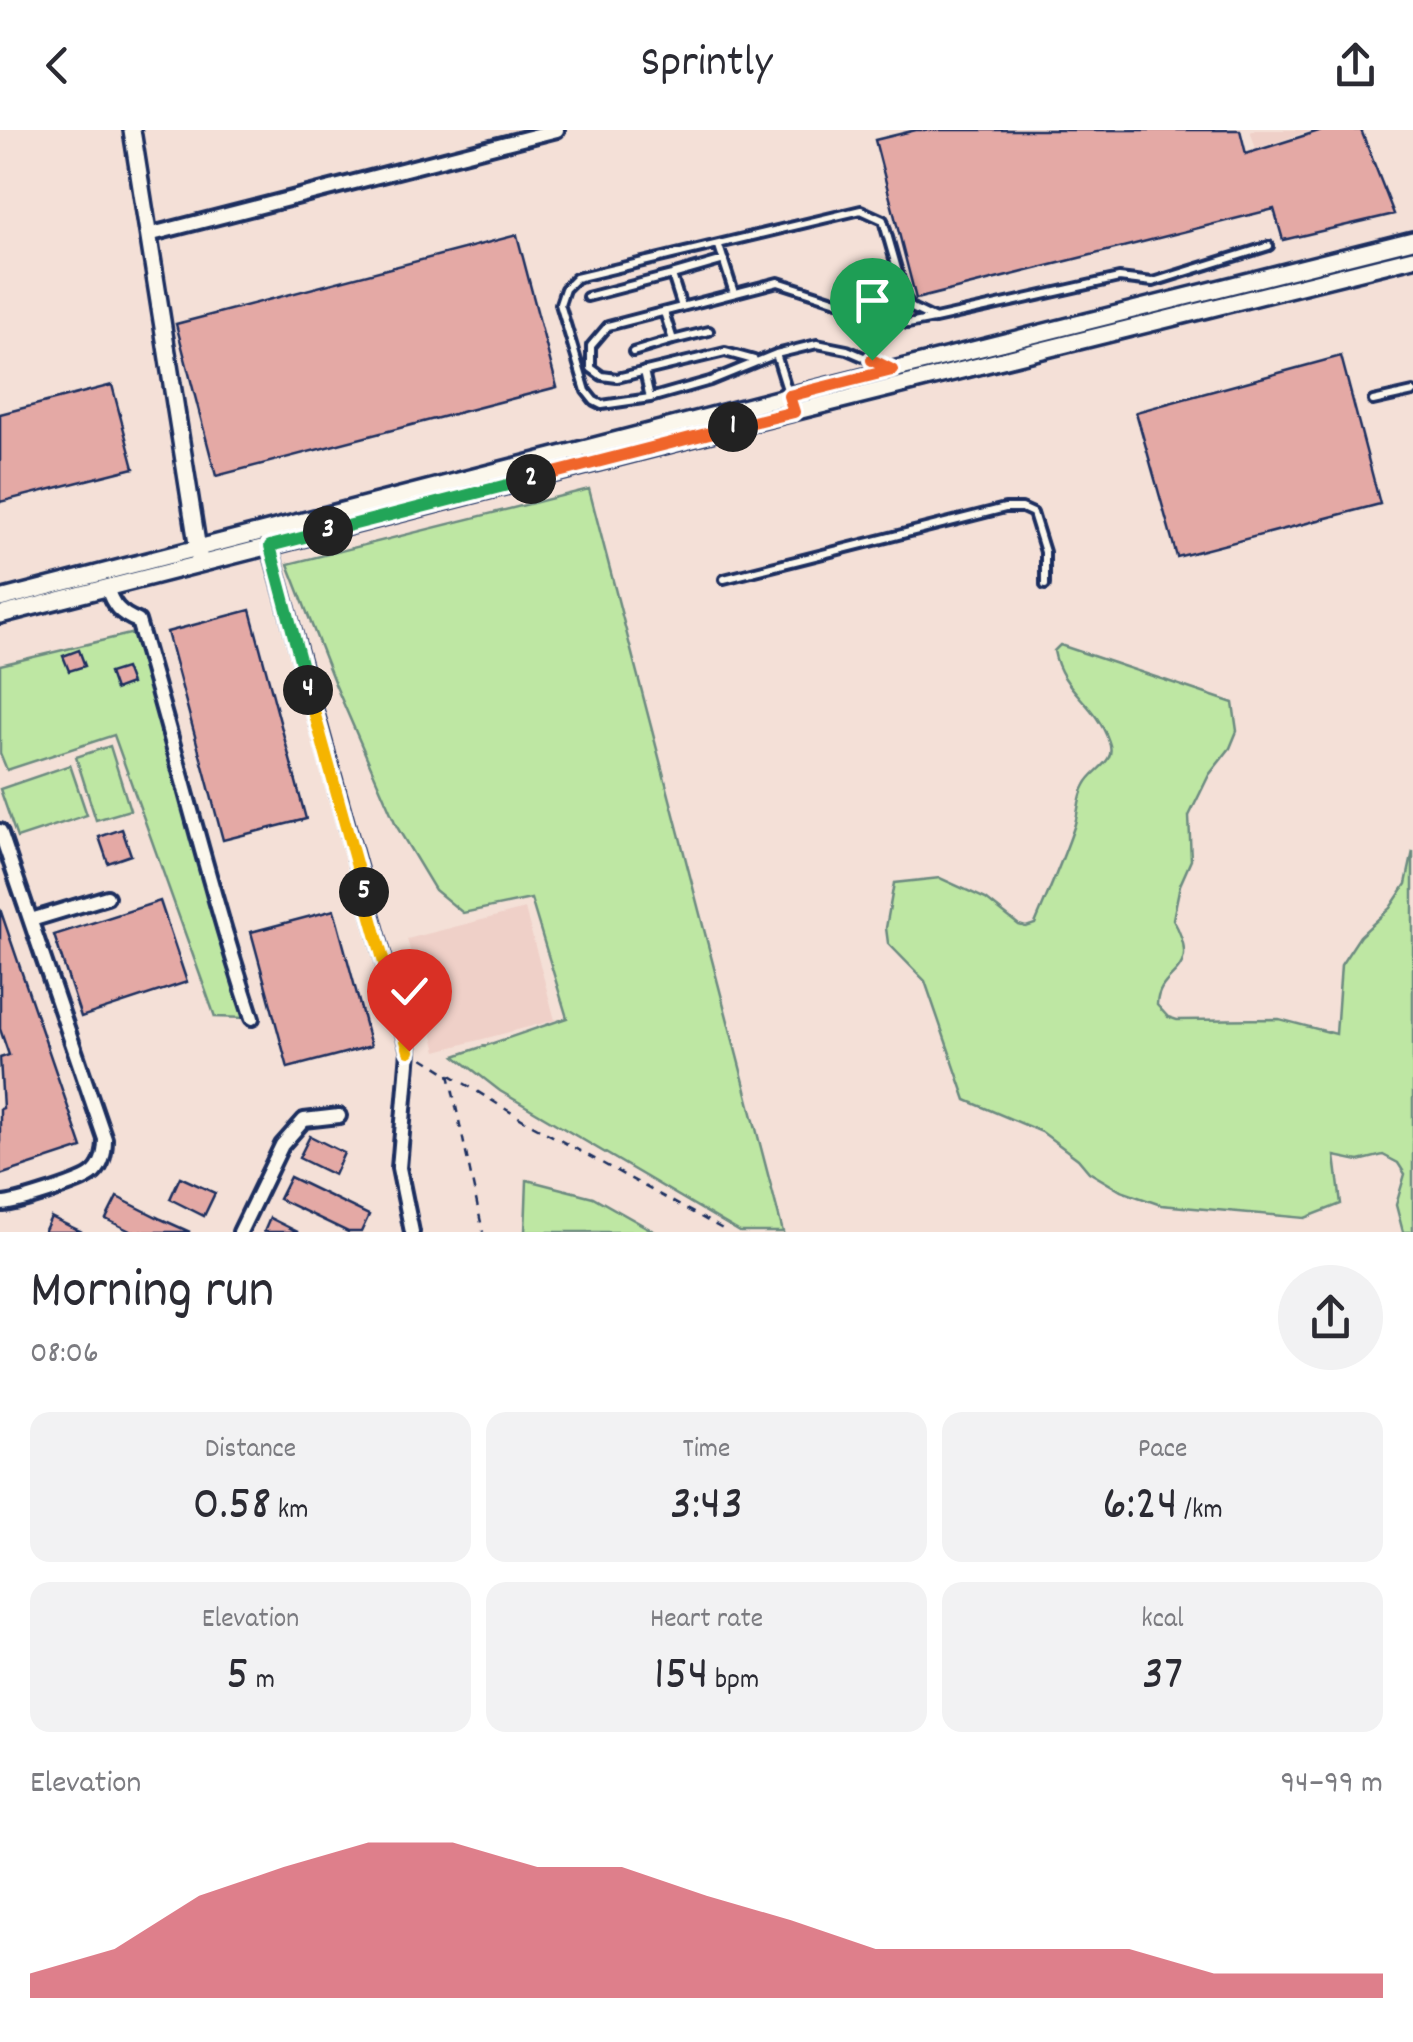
<!DOCTYPE html>
<html lang="en">
<head>
<meta charset="utf-8">
<style>
	:root { --surface:#fff; --page:#f2f2f3; --text:#2b2b33; --muted:#7c7c81; --accent:#d1495b }
	body { margin:0; font-family:Dekko,sans-serif; background:var(--page); color:var(--text); height:100vh; display:flex; flex-direction:column; font-size:38px; white-space:nowrap }
	* { box-sizing:border-box; margin:0 }
	p { font-size:32px; color:var(--muted) }
	.icon { flex:none; width:55px; height:55px; fill:none; stroke:currentColor; stroke-width:2; stroke-linecap:round; stroke-linejoin:round }
	.map { position:relative; height:1102px; overflow:hidden }
	.details { display:flex; flex-direction:column; background:var(--surface); flex:1 }
	.details>* { flex:none }
	.pin { position:absolute; display:grid; place-items:center; width:85px; height:85px; color:#fff; margin:-102px -42px; border-radius:50% 50% 50% 0; rotate:-45deg; box-shadow:0 0 10px #0007 }
	.pin .icon { rotate:45deg }
	.km { position:absolute; width:50px; height:50px; margin:-25px; border-radius:50%; background:#222; color:#fff; font-size:28px; line-height:50px; text-align:center }
	.round { display:grid; place-items:center; flex:none; width:105px; height:105px; border-radius:52px; background:var(--page) }
	.summary { display:flex; align-items:center; justify-content:space-between; height:170px; padding:0 30px }
	h1 { font-size:55px; font-weight:600; line-height:75px }
	.figures { display:grid; grid-template-columns:repeat(3,1fr); gap:15px; height:170px; padding:10px 30px }
	.figures div { display:grid; align-content:center; border-radius:20px; background:var(--page); text-align:center }
	.figures b { font-size:50px; font-weight:600 }
	.figures small { font-size:28px; font-weight:400 }
	.figures p { font-size:28px }
	.chart { height:280px; padding:20px 30px }
	.chart p { display:flex; justify-content:space-between }
	.chart svg { width:100%; height:180px; margin-top:10px; fill:var(--accent); opacity:.7 }
	header { display:flex; justify-content:space-between; align-items:center; height:130px; padding:0 30px; background:var(--surface); font-size:45px; font-weight:600 }
	.map>svg:first-child { display:block }
	.built { fill:#efd0c8 }
	.green { fill:#bee7a3; stroke:#6c8b80; stroke-width:2.5 }
	.building { fill:#e4a9a5; stroke:#1b2f5e; stroke-width:2.5 }
	.lines { fill:none; stroke-linecap:round; stroke-linejoin:round }
	.service-casing { stroke:#1b2f5e; stroke-width:14 }
	.minor-casing { stroke:#1b2f5e; stroke-width:20 }
	.tertiary-casing { stroke:#1b2f5e; stroke-width:22 }
	.path { stroke:#1b2f5e; stroke-width:2.5; stroke-dasharray:8 8; stroke-linecap:butt }
	.service { stroke:#fbf7ec; stroke-width:6 }
	.minor { stroke:#fbf7ec; stroke-width:12 }
	.tertiary { stroke:#fbf7ec; stroke-width:15 }
	.split-1-casing { stroke:#fff; stroke-width:20 }
	.split-2-casing { stroke:#fff; stroke-width:20 }
	.split-3-casing { stroke:#fff; stroke-width:20 }
	.split-4-casing { stroke:#fff; stroke-width:20 }
	.split-5-casing { stroke:#fff; stroke-width:20 }
	.split-6-casing { stroke:#fff; stroke-width:20 }
	.split-1 { stroke:#f0652b; stroke-width:12 }
	.split-2 { stroke:#f0652b; stroke-width:12 }
	.split-3 { stroke:#22a559; stroke-width:12 }
	.split-4 { stroke:#22a559; stroke-width:12 }
	.split-5 { stroke:#f5b400; stroke-width:12 }
	.split-6 { stroke:#f5b400; stroke-width:12 }
</style>
</head>
<body>
<header><svg class="icon" aria-label="back" viewBox="0 0 24 24"><path d="M15 5l-7 7 7 7"/></svg>Sprintly<svg class="icon" aria-label="share" viewBox="0 0 24 24"><path d="M12 15V3M7 8l5-5 5 5M5 13v7h14v-7"/></svg></header>
<div class="map">
<svg width="1413" height="1102" viewBox="0 0 1413 1102">
	<rect width="100%" height="100%" fill="#f4e0d7"/>
	<filter id="ink" filterUnits="userSpaceOnUse"><feTurbulence type="fractalNoise" baseFrequency=".01" numOctaves="2"/><feDisplacementMap in="SourceGraphic" scale="20" xChannelSelector="R" yChannelSelector="G"/><feConvolveMatrix kernelMatrix="1 2 1 2 8 2 1 2 1" color-interpolation-filters="sRGB"/></filter>
	<g filter="url(#ink)">
		<path class="built" d="M1250,0H1313L1256,19Z
			M525,779L555,890L437,921L407,809Z"/>
		<path class="green" d="M589,359L783,1102H740L500,961L455,926L567,888L531,769L463,783L435,760L397,697L335,554L288,434Z
			M134,503L246,888L215,887L114,605L7,640L0,623V535Z
			M1060,515L1233,573L1237,601L1230,618L1209,645L1189,686L1191,730L1180,755L1173,789C1205,847 1158,838 1157,875L1168,887L1177,890L1279,889L1336,904L1341,835L1360,806L1390,778L1406,754L1413,721V1102H1403L1396,1075L1405,1044L1398,1033L1383,1025L1359,1031L1335,1026L1341,1074L1305,1088L1161,1075L1121,1061L1089,1042L1078,1029L1042,1002L966,970L925,851L888,813L886,798L894,753L940,748L986,769L1019,795L1026,797L1035,794C1048,763 1062,732 1073,700C1079,685 1077,669 1085,655C1093,638 1117,633 1109,612C1095,571 1062,562 1054,521Z
			M110,616L130,680L96,690L76,627Z
			M70,635L87,685L17,708L0,659Z
			M527,1050L593,1067L655,1102H525Z"/>
		<path class="building" d="M916,0H1240L1246,24L1322,0H1361L1394,84L1283,110L1274,79L916,169L875,10Z
			M517,105L557,257L216,346L176,194Z
			M1341,226L1380,374L1177,427L1136,282Z
			M112,255L134,338L0,372V284Z
			M250,480L306,689L223,710L167,502Z
			M79,520L85,536L69,541L63,526Z
			M125,538L131,554L115,560L109,543Z
			M122,699L131,725L108,733L99,707Z
			M160,771L187,852L81,887L54,805Z
			M0,779L82,1018L0,1045V979L3,978L0,928L9,925L0,899Z
			M334,780L371,916L288,938L251,802Z
			M310,1006L344,1023L334,1045L299,1028Z
			M180,1047L215,1063L204,1086L170,1069Z
			M290,1047L369,1085L361,1102H348L279,1069Z
			M117,1067L161,1089L190,1102H132L106,1089Z
			M51,1087L61,1092L82,1102H44Z
			M270,1088L298,1102H264Z"/>
		<g class="lines">
			<defs>
				<path id="service" d="M719,116L734,163
					M672,145L724,130
					M587,167L672,145L682,177
					M850,177L882,164L897,140
					M664,182L673,210L709,201
					M633,222L673,210
					M776,224L789,266
					M754,230L725,222L617,248L602,246L591,238V216L608,196L778,152L908,194L934,189
					M887,237L847,220L817,214L776,224L710,251L650,268L602,275L594,271L586,261L560,174L565,159L576,148L861,80L883,90L905,167L912,178L935,189L1119,148L1153,152L1269,116
					M644,241L650,268
					M1373,271L1413,262
					M724,449L1005,378H1022L1033,383L1045,422V455"/>
				<path id="minor" d="M148,105L557,0
					M268,410L409,921L399,1038L412,1102
					M107,457C112,475 120,484 138,491C177,623 209,757 252,888
					M0,701L105,1009C105,1022 103,1037 91,1045C80,1053 13,1075 0,1074
					M31,790L107,767
					M240,1102L282,1015L304,990L339,986"/>
				<path id="tertiary" d="M132,0L199,426
					M0,469L789,266L1413,110
					M0,485L793,282L1413,128"/>
			</defs>
			<use href="#service" class="service-casing"/>
			<use href="#minor" class="minor-casing"/>
			<use href="#tertiary" class="tertiary-casing"/>
			<path class="path" d="M423,928L525,991L728,1102
				M449,944L483,1102"/>
			<use href="#service" class="service"/>
			<use href="#minor" class="minor"/>
			<use href="#tertiary" class="tertiary"/>
		</g>
	</g>
	<g class="lines" filter="url(#ink)">
		<defs>
			<path id="split-1" d="M733,297L794,282L789,266L892,240L872,230"/>
			<path id="split-2" d="M531,349L733,297"/>
			<path id="split-3" d="M328,401L531,349"/>
			<path id="split-4" d="M308,560L270,416L328,401"/>
			<path id="split-5" d="M308,560L364,762"/>
			<path id="split-6" d="M364,762L409,921"/>
		</defs>
		<use href="#split-1" class="split-1-casing"/>
		<use href="#split-2" class="split-2-casing"/>
		<use href="#split-3" class="split-3-casing"/>
		<use href="#split-4" class="split-4-casing"/>
		<use href="#split-5" class="split-5-casing"/>
		<use href="#split-6" class="split-6-casing"/>
		<use href="#split-1" class="split-1"/>
		<use href="#split-2" class="split-2"/>
		<use href="#split-3" class="split-3"/>
		<use href="#split-4" class="split-4"/>
		<use href="#split-5" class="split-5"/>
		<use href="#split-6" class="split-6"/>
	</g>
</svg>
<div class="pin" style="left:872px;top:230px;background:#1e9e55"><svg class="icon" aria-label="arrive" viewBox="0 0 24 24"><path d="M6 21V4h12l-3 4 3 4H6"/></svg></div>
<div class="pin" style="left:409px;top:921px;background:#d93025"><svg class="icon" aria-label="check" viewBox="0 0 24 24"><path d="M5 12l5 5 9-10"/></svg></div>
<b class="km" style="left:733px;top:297px">1</b>
<b class="km" style="left:531px;top:349px">2</b>
<b class="km" style="left:328px;top:401px">3</b>
<b class="km" style="left:308px;top:560px">4</b>
<b class="km" style="left:364px;top:762px">5</b>
</div>
<section class="details">
<div class="summary"><div><h1>Morning run</h1><p>08:06</p></div><a class="round"><svg class="icon" aria-label="share" viewBox="0 0 24 24"><path d="M12 15V3M7 8l5-5 5 5M5 13v7h14v-7"/></svg></a></div>
<div class="figures">
<div><p>Distance</p><b>0.58<small> km</small></b></div>
<div><p>Time</p><b>3:43</b></div>
<div><p>Pace</p><b>6:24<small> /km</small></b></div>
</div>
<div class="figures">
<div><p>Elevation</p><b>5<small> m</small></b></div>
<div><p>Heart rate</p><b>154<small> bpm</small></b></div>
<div><p>kcal</p><b>37</b></div>
</div>
<div class="chart"><p><span>Elevation</span>94–99 m</p>
<svg viewBox="0 0 160 44" preserveAspectRatio="none"><path d="M0 44V38L10 32L20 19L30 12L40 6L50 6L60 12L70 12L80 19L90 25L100 32L110 32L120 32L130 32L140 38L150 38L160 38V44z"/></svg>
</div>
</section>
</body>
</html>
